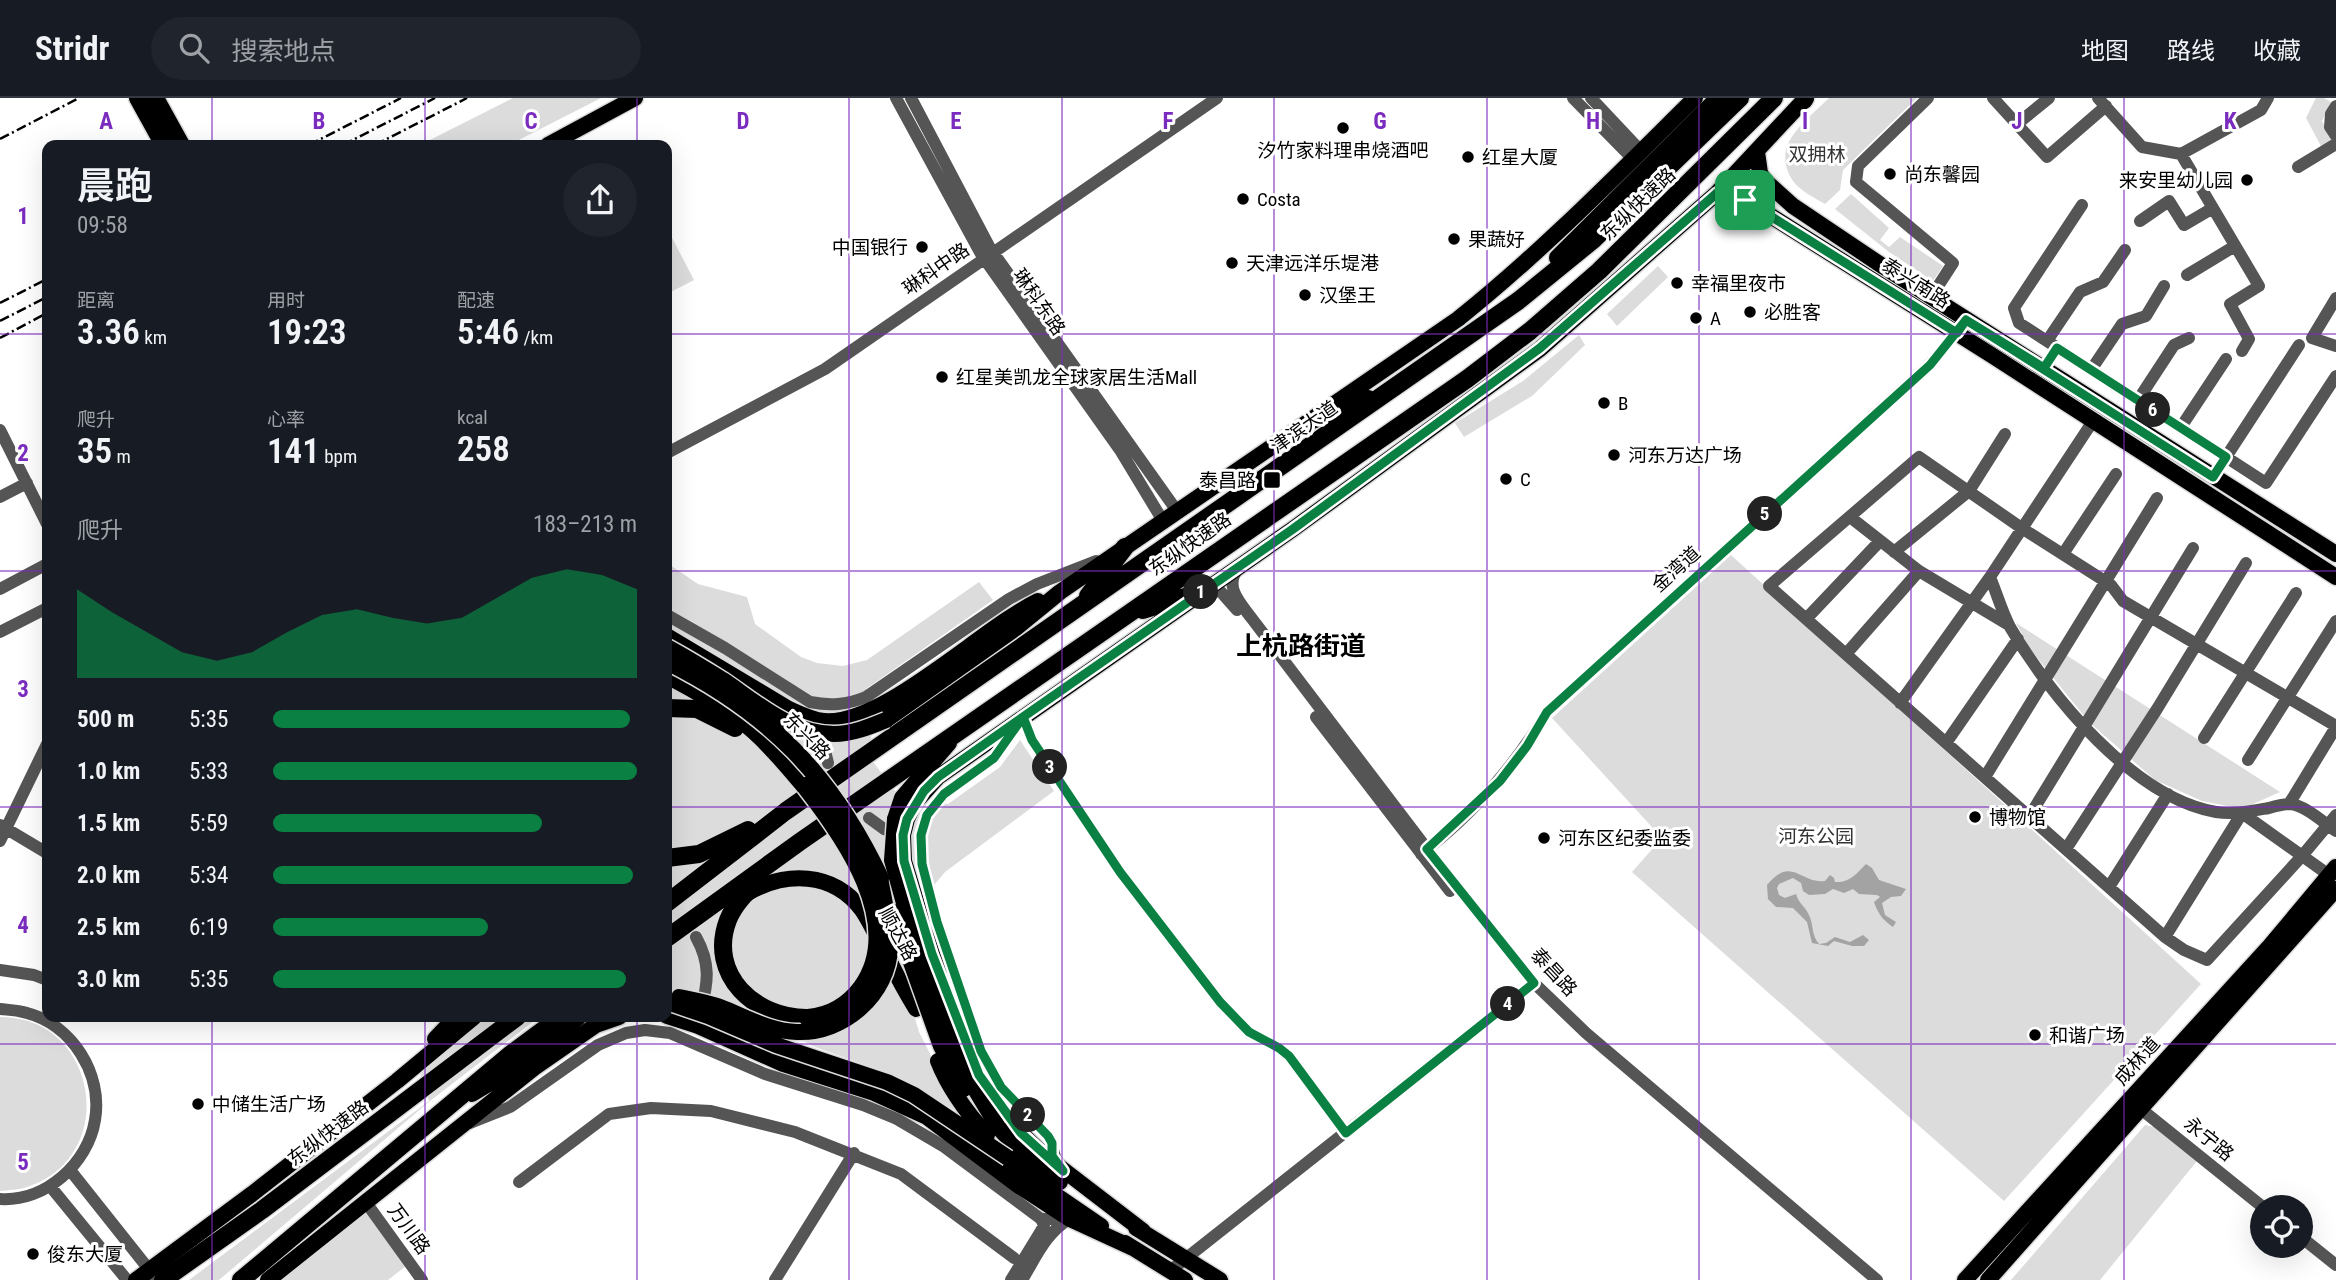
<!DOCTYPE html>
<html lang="zh">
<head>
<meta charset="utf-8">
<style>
	:root { --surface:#171b24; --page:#20242c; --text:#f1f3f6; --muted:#9ea1a6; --line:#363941; --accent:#0b8043 }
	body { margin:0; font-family:"Roboto Condensed","Noto Sans SC",sans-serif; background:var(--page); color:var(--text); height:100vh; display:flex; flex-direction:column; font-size:26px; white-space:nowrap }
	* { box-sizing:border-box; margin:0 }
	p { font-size:23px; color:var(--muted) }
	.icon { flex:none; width:38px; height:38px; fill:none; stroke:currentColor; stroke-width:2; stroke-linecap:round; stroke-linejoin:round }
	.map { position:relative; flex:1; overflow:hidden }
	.side { position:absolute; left:42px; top:42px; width:630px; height:882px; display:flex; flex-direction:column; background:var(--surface); border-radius:14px; box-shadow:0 7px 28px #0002 }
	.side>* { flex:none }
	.fabs { position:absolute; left:2250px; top:1097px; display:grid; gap:14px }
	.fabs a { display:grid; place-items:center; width:63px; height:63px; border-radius:50%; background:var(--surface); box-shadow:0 7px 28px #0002; font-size:35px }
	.pin { position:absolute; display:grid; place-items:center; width:60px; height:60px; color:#fff; margin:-30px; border-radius:14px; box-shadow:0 4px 10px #0006 }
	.km { position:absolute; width:35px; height:35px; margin:-18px; border-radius:50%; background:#222; color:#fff; font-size:19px; line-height:35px; text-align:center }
	.round { display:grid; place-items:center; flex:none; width:74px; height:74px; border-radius:37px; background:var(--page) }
	.head { display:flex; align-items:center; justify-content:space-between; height:119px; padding:0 35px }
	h1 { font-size:38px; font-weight:600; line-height:52px }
	.figures { display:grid; grid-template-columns:repeat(3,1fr); gap:10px; height:119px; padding:7px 35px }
	.figures div { display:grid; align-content:center }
	.figures b { font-size:35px; font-weight:600 }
	.figures small { font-size:19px; font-weight:400 }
	.figures p { font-size:19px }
	.chart { height:196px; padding:14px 35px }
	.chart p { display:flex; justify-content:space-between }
	.chart svg { width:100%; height:126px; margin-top:7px; fill:var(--accent); opacity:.7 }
	ul { padding:0 35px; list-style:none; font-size:23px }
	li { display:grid; grid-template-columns:112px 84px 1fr; align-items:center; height:52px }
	li i { height:18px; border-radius:9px; background:var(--accent) }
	header { display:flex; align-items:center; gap:42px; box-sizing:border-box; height:98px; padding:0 35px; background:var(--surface); border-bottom:2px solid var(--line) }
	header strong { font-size:33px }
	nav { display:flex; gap:38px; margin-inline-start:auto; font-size:24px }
	.search { width:490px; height:63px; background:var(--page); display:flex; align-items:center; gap:18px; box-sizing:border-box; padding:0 24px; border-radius:38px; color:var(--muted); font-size:26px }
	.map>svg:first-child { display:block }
	.green { fill:#dcdcdc }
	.water { fill:#a3a3a3 }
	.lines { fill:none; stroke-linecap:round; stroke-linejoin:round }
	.minor-tunnel { stroke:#d9d9d9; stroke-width:12; stroke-dasharray:12 6; stroke-linecap:butt }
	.major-casing { stroke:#dbdbdb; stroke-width:19 }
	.highway-casing { stroke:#dbdbdb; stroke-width:21 }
	.minor { stroke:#555; stroke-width:12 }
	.major { stroke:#000; stroke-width:16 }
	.highway { stroke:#000; stroke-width:18 }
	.rail { stroke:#000; stroke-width:2.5; stroke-dasharray:10 3.5 2 3.5; stroke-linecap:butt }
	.major-bridge-casing { stroke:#dbdbdb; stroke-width:19; stroke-linecap:butt }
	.highway-bridge-casing { stroke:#dbdbdb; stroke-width:21; stroke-linecap:butt }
	.major-bridge { stroke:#000; stroke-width:16 }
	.highway-bridge { stroke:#000; stroke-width:18 }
	.route-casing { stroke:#fff; stroke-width:14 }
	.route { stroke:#0b8043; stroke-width:9 }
	.grid { fill:none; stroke:#7b2cbf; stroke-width:2; stroke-opacity:0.55 }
	.poi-dot { fill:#000; stroke:#fff; stroke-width:2.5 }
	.labels { text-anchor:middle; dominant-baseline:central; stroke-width:6; stroke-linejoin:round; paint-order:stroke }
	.poi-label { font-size:19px; fill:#000; stroke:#fff; text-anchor:start }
	.park-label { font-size:19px; fill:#333; stroke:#fff }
	.street-label { font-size:19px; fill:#000; stroke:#fff }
	.district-label { font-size:26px; font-weight:bold; fill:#000; stroke:#fff }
	.grid-label { font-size:23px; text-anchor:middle; font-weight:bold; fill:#7b2cbf; stroke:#fff; stroke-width:6; stroke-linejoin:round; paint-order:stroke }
</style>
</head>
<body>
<header>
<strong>Stridr</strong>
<div class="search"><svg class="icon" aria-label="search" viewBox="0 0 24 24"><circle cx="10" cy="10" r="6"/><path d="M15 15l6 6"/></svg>搜索地点</div>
<nav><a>地图</a><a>路线</a><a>收藏</a></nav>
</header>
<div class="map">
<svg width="2336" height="1182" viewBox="0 0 2336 1182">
	<rect width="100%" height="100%" fill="#fff"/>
	<path class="green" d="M513,0H601L509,47H420Z
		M1829,0H1917L1843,72L1840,92L1825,106C1815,100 1799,92 1793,83C1769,47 1806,23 1829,0Z
		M2316,0H2324L2331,4L2322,23L2334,44L2322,50L2306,20Z
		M1851,96L1889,130L1880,142L1889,149L1900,139L1943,168L1933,183L1889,154L1835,111Z
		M668,132L694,182L667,196V133Z
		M1658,168L1668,179L1617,228L1607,216Z
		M1579,237L1585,247L1532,298L1464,339L1455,325L1523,283Z
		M1731,457L2201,886L2004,1103L1632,774L1662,740L1552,620Z
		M667,465L698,486L747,499L755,526L801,559L817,565L843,568L867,562L979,484L993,502L866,591L874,665L896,694L948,706L1000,669L1020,642L1054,693L945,774L891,838L919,934L960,1015L888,975L815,949L724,903L701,898L667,894Z
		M2016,525L2280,694L2242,711L2202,703L2155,682L2089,624L2030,551Z
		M0,919C99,919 120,1059 27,1089C19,1092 8,1092 0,1093Z
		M483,919H539L430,1003L219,1182H189L429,1003L420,975Z
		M2145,1027L2154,1029L2197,1063L2100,1182H2011Z
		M365,1111L406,1168L388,1182H279Z"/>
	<path class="water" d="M1866,766L1872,770L1879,782L1906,791L1901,798L1891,799L1882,805L1885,817L1896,824L1893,829C1883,822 1878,816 1874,804L1880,799L1877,797L1859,796L1853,791L1844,795L1833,791L1825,796L1809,797L1803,793L1801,785L1793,780L1779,786L1777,790L1779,797L1785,800L1796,796C1799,806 1805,808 1809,817C1814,827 1811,837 1819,846L1826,845L1835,839L1850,844L1863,837L1869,842L1864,848H1852L1834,843L1828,848L1812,845L1807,824L1793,810L1776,809L1768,801L1767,787C1792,757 1800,786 1825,783L1830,777L1834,780L1835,784C1850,785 1856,776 1866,766Z"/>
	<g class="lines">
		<path class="minor-tunnel" d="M834,673L869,720
			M667,796L696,839"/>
		<defs>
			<path id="major" d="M548,47L635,0
				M1757,54L1760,75L1764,82L1793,108L1884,169L2336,456
				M1717,95L1738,99L1755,108L1993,258L2336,479
				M667,538L789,611C800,616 812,622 824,623C883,628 982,530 1038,503
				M886,622L1016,530L1060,494L1458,221C1543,153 1618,76 1695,0
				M895,721L902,700L949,645
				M746,796C785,773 833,773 862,812C873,828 880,847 890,864C898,880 907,896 916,911
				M667,918L698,928L783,966L874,995L927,1019L1019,1088L1070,1121L1133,1150
				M435,941L456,919
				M472,996L492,984L579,919
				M998,1029L1022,1055L1060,1084
				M1008,1060L1044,1089L1101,1128
				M1136,1130L1220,1182
				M1143,1133L1044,1057L1021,1035L979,977L932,856L904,763L903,737L907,721L914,706L938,679L1293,431L1540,251L1717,95L1806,0
				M1125,1145L1185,1182
				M136,1182L252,1096L397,983L474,919
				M268,1182L534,970L596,927L619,919
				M1965,1182L2270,848L2336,769
				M1988,1182L2336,791"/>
			<path id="highway" d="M138,0L164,47
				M155,0L181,47
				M1804,2L1805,0
				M1558,160L1719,0
				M1312,322L1368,301
				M1088,498L1125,449
				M1143,512L1204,493
				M667,577C692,590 718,604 741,622C765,640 785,665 805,688
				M667,610L697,611L735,630
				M667,760L699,756L748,732
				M757,784C745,796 734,807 728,822C707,877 756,921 808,920
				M667,805L786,713L1518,203L1593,142L1740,0
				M667,840L801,743L1467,281L1530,233L1599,173L1774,0
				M163,1182L262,1112L517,919
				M241,1182L511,956L561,919"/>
		</defs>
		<use href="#major" class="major-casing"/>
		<use href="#highway" class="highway-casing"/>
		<path class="minor" d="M896,0L981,156L1120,352L1163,423
			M911,0L990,150L1177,413
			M1573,0L1633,61
			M1591,0L1641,53
			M1928,0L1858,68L1856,84L1953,165L1931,199
			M1993,0L2047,59L2106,8
			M2098,0L2142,49L2181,56L2261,12L2268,0
			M2336,8L2331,16L2330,29L2336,38
			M2017,26L2049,0
			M2181,56L2259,188L2230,206L2249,241L2242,253
			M2298,69L2336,46
			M2082,107L2014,210L2019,225L2266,385L2336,278
			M2140,123L2169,103L2184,127L2213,110
			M2187,177L2235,148
			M2336,200L2312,240L2336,248
			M2047,243L2080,194L2103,184L2125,152
			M2091,272L2122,226L2146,218L2164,188
			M2138,302L2174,247L2189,240
			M2093,323L1990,479C1997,496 2002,514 2010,529C2050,598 2134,700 2216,714C2234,717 2252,713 2269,710C2276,708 2284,706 2290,706C2305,707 2324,725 2336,733
			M2181,329L2226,261
			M0,332L47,426
			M667,355L825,271L1217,0
			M2213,379L2299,247
			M0,399L27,385
			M1850,419L1919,473L2009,527
			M1894,454L1969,393L2005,336
			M2063,456L2116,376
			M1238,471C1223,489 1242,507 1253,522L1427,751L1534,885L1586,935L1877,1182
			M0,491L47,466
			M1204,492L1221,494L1237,512
			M667,517L725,550L810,604C830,608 846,607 866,599L1009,501L1037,486L1096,463
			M1806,521L1880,443
			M0,534L47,510
			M1846,556L1919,473
			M1900,605L1990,479
			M1023,619L1032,642L1120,774L1220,903L1249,935L1279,950L1289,958L1346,1035
			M1316,619L1450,793
			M1017,627L994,660L944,696L927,717L921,737L922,766L937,824L981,953L1001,989L1048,1038C1054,1048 1052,1057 1059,1067
			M825,628L824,649L828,665
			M2204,640L2296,495
			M1946,645L2018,541
			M2248,662L2336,523
			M1985,679L2157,400
			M2289,706L2336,629
			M2029,719L2193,450
			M869,720L884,731L903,737
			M0,727L47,755
			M0,743L47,646
			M2066,751L2157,611L2246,465
			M1421,756C1472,717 1514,669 1547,614L1929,267L1960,231
			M2329,777L2242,715L2165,839L1769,488L1919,359L2023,431L2111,487L2123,503L2336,628
			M2109,789L2168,696
			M696,839C711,866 708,884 701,913
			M2165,839L2184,852L2207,862L2302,758L2336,717
			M0,872L34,877L47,882
			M0,911C9,912 18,912 27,915C72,927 103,976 95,1022C88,1066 45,1104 0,1101
			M2136,1007L2264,1110
			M470,1025L510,1009L598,947L626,935L645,932L670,935L765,976L863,1007L897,1021L943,1048L1041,1121H1070
			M70,1072L155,1179
			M519,1084L609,1016L651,1010L711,1013L795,1034L901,1076L1014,1160
			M50,1088L127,1182
			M365,1103L422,1182
			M2301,1139L2336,1167
			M1170,1173L1534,885
			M775,1182L854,1055
			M1011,1182L1041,1133L1044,1127L1041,1121
			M1022,1182C1036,1159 1046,1135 1069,1121"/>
		<use href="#major" class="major"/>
		<use href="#highway" class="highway"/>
		<path class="rail" d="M0,41L79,0
			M309,47L401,0
			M343,47L435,0
			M375,47L467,0
			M0,205L47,181
			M0,223L47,199
			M0,240L47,215"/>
		<defs>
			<path id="major-bridge" d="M667,549C686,559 705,571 723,582C757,605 791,636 834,636C852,636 869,629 886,622
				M895,721L892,762L909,823L944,924L966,976L998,1029
				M893,814L941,948L964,991
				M679,899C693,902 707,904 720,909C744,918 771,934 797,934C844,936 889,896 890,849C890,825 884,802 880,780
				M667,904L708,918L776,947L887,984L914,997L1008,1060
				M938,963C949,991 967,1015 987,1037"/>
			<path id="highway-bridge" d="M667,563C769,614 831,677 880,780
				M805,688C844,738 907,826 862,889C848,908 831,918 808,920"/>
		</defs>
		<use href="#major-bridge" class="major-bridge-casing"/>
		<use href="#highway-bridge" class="highway-bridge-casing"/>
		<use href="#major-bridge" class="major-bridge"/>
		<use href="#highway-bridge" class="highway-bridge"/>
	</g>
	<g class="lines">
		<defs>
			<path id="route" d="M1745,102L1717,95L1540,250L1293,431L1023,619L994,660L944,696L927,717L921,737L922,766L937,824L981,953L1001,989L1048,1038L1052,1045V1058L1063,1073L1021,1035L979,977L932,856L904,763L903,737L907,721L924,693L938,679L1023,619L1032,642L1120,774L1220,904L1249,934L1279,950L1289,958L1346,1035L1534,885L1427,751L1500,683L1527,648L1547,614L1930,267L1966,222L2213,379L2226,359L2057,250L2044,270L1966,222L1957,235L1745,102"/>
		</defs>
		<use href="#route" class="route-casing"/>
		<use href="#route" class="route"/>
	</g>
	<path class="grid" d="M212,0V47M425,0V47M637,0V47M849,0V1182M1062,0V1182M1274,0V1182M1487,0V1182M1699,0V1182M1911,0V1182M2124,0V1182M0,236H47M667,236H2336M0,473H47M667,473H2336M0,709H47M667,709H2336M212,919V1182M425,919V1182M637,919V1182M0,946H2336"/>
	<g class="poi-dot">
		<circle cx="1343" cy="30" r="7"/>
		<circle cx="1468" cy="59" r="7"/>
		<circle cx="1890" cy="76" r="7"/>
		<circle cx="2247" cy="82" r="7"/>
		<circle cx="1243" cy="101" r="7"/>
		<circle cx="1454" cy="141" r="7"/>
		<circle cx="922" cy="149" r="7"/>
		<circle cx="1232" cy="165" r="7"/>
		<circle cx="1677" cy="185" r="7"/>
		<circle cx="1305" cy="197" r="7"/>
		<circle cx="1750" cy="214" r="7"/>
		<circle cx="1696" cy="220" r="7"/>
		<circle cx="942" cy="279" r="7"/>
		<circle cx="1604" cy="305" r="7"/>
		<circle cx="1614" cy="357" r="7"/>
		<circle cx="1506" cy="381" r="7"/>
		<rect x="1263" y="373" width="18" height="18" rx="3.5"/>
		<circle cx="1975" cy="719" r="7"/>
		<circle cx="1544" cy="740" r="7"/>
		<circle cx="2035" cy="937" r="7"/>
		<circle cx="198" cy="1006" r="7"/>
		<circle cx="33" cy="1156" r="7"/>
	</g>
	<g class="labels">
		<g class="poi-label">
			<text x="1343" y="52" text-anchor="middle">汐竹家料理串烧酒吧</text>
			<text x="1482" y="59">红星大厦</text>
			<text x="1904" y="76">尚东馨园</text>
			<text x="2233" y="82" text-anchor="end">来安里幼儿园</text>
			<text x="1257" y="101">Costa</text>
			<text x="1468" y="141">果蔬好</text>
			<text x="908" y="149" text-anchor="end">中国银行</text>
			<text x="1246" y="165">天津远洋乐堤港</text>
			<text x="1691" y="185">幸福里夜市</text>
			<text x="1319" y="197">汉堡王</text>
			<text x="1764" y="214">必胜客</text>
			<text x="1710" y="220">A</text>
			<text x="956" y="279">红星美凯龙全球家居生活Mall</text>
			<text x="1618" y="305">B</text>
			<text x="1628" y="357">河东万达广场</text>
			<text x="1520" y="381">C</text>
			<text x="1256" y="382" text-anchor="end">泰昌路</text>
			<text x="1989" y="719">博物馆</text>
			<text x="1558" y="740">河东区纪委监委</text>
			<text x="2049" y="937">和谐广场</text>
			<text x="212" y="1006">中储生活广场</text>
			<text x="47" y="1156">俊东大厦</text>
		</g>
		<g class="park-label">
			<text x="1817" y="56">双拥林</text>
			<text x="1816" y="738">河东公园</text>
		</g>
		<g class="street-label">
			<text transform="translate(1638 106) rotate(-44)">东纵快速路</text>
			<text transform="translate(936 171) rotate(-35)">琳科中路</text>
			<text transform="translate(1916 185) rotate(32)">泰兴南路</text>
			<text transform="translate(1039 204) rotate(55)">琳科东路</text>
			<text transform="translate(1304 329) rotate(-35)">津滨大道</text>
			<text transform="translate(1190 446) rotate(-35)">东纵快速路</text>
			<text transform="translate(1676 471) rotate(-42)">金湾道</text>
			<text transform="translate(807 638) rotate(45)">东兴路</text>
			<text transform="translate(898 836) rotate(61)">顺达路</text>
			<text transform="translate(1554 874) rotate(47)">泰昌路</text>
			<text transform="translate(2137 963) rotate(-48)">成林道</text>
			<text transform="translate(328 1035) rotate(-37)">东纵快速路</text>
			<text transform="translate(2209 1041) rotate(39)">永宁路</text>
			<text transform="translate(409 1131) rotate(54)">万川路</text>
		</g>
		<g class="district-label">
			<text x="1301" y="548">上杭路街道</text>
		</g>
	</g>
	<g class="grid-label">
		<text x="106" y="31">A</text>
		<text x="319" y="31">B</text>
		<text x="531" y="31">C</text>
		<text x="743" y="31">D</text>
		<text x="956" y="31">E</text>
		<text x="1168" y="31">F</text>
		<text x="1380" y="31">G</text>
		<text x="1593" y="31">H</text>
		<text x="1805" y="31">I</text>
		<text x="2017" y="31">J</text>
		<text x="2230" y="31">K</text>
		<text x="23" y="126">1</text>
		<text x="23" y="363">2</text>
		<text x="23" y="599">3</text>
		<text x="23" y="835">4</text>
		<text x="23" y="1072">5</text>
	</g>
</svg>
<div class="fabs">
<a><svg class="icon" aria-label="locate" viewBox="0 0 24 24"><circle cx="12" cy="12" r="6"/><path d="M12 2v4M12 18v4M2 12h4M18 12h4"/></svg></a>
</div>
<div class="pin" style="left:1745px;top:102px;background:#1e9e55"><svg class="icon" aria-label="arrive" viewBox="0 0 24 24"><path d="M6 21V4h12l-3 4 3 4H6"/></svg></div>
<b class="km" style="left:1201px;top:494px">1</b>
<b class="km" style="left:1028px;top:1017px">2</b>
<b class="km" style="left:1050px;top:669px">3</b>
<b class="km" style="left:1508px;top:906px">4</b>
<b class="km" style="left:1765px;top:416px">5</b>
<b class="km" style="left:2153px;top:312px">6</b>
<section class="side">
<div class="head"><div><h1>晨跑</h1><p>09:58</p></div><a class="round"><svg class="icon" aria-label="share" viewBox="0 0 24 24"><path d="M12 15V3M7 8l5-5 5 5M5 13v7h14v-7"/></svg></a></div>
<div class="figures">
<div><p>距离</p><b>3.36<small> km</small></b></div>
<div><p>用时</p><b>19:23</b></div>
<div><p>配速</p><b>5:46<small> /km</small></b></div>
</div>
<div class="figures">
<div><p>爬升</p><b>35<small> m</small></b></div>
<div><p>心率</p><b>141<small> bpm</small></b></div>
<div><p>kcal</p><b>258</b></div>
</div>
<div class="chart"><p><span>爬升</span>183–213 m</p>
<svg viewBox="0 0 160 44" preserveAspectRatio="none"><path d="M0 44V13L10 21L20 28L30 35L40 38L50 35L60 28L70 22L80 20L90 23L100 25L110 23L120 16L130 9L140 6L150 8L160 13V44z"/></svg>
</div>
<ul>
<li><b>500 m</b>5:35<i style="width:98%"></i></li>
<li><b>1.0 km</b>5:33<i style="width:100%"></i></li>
<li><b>1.5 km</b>5:59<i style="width:74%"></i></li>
<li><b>2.0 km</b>5:34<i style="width:99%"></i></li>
<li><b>2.5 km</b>6:19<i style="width:59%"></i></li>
<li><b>3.0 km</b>5:35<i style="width:97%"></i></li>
</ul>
</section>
</div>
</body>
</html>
